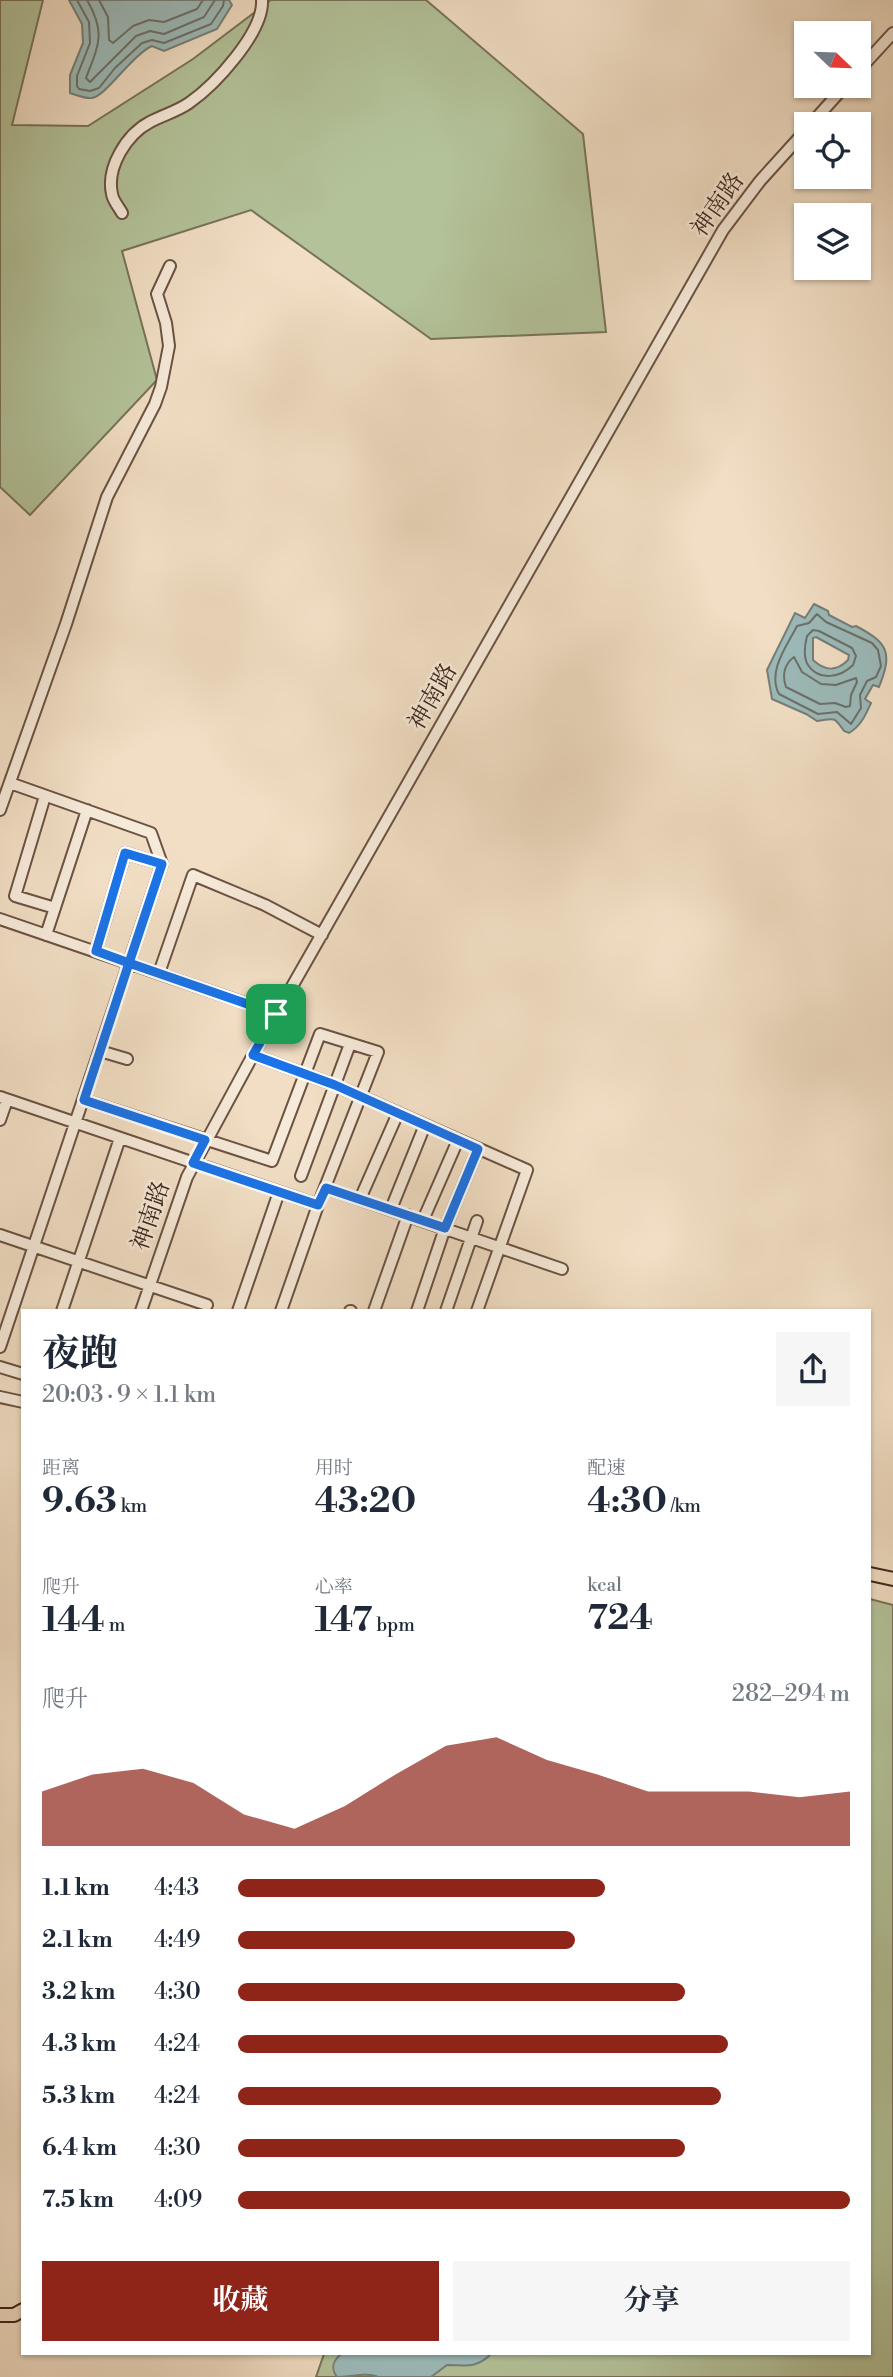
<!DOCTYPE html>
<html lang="zh">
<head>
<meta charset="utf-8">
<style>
	:root { --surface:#fff; --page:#f6f6f7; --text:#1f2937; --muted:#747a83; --accent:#8f2418 }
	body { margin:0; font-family:"Libre Bodoni","Noto Serif SC",serif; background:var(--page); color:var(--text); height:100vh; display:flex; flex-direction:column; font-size:26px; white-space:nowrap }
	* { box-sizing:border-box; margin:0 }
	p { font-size:23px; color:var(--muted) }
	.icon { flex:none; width:38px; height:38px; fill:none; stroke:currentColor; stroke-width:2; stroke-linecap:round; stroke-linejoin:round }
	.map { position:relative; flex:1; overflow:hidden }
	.details { position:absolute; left:21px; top:1309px; width:850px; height:1046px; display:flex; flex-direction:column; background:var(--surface); border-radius:0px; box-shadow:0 2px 5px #0004 }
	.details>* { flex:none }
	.needle { width:46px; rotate:113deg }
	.tools { position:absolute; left:794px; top:21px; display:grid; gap:14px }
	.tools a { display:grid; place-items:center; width:77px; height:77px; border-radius:0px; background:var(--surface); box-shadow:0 2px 5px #0004; font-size:35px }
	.pin { position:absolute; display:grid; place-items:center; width:60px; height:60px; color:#fff; margin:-30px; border-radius:14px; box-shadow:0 4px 10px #0006 }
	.round { display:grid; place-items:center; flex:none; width:74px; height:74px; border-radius:0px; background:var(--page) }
	.head { display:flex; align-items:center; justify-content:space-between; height:119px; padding:0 21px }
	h1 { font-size:38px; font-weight:700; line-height:52px }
	.figures { display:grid; grid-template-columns:repeat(3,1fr); gap:10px; height:119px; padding:7px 21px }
	.figures div { display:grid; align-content:center }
	.figures b { font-size:35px; font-weight:700 }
	.figures small { font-size:19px; font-weight:400 }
	.figures p { font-size:19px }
	.chart { height:196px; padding:14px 21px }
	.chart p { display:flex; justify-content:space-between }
	.chart svg { width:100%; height:126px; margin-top:7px; fill:var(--accent); opacity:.7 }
	.primary-button { display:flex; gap:14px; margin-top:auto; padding:14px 21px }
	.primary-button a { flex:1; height:80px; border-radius:0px; background:var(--accent); color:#fff; font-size:28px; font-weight:700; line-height:80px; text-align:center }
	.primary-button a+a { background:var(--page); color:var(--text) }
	ul { padding:0 21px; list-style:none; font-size:23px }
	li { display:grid; grid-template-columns:112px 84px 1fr; align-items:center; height:52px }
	li i { height:18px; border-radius:9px; background:var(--accent) }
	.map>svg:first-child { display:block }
	.green { fill:#b3c299; stroke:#787359; stroke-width:2 }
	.water { fill:#9cbbba; stroke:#767f7a; stroke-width:2; fill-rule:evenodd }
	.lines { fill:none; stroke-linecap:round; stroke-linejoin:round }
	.shore { stroke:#6d706a; stroke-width:2 }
	.minor-casing { stroke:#6b5244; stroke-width:14 }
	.major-casing { stroke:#3e2419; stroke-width:16 }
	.minor { stroke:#f6ead9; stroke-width:10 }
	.major { stroke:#f1dec4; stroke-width:12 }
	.route-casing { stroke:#fff; stroke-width:14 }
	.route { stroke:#1a73e8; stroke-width:9 }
	.labels { text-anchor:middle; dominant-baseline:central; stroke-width:5; stroke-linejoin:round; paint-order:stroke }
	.street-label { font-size:24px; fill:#3e2419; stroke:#f6ead9 }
</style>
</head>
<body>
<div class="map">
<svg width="893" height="2377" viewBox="0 0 893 2377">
	<rect width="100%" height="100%" fill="#f1dec4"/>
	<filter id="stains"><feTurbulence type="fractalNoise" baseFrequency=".00286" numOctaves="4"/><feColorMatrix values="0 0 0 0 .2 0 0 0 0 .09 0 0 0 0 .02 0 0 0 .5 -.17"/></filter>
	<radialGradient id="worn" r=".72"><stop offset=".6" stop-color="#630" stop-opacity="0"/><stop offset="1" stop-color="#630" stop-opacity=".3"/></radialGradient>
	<path class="green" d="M0,0H43L12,125L88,126L193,59L271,0H426L583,134L606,332L431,339L251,210L122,251L157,380L30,515L0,487Z
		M870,1599L893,1605V2377H316L324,2354H870Z"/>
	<path class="water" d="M69,0H229L232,5L217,29L164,51L152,46C132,55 106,96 92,98C86,99 76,95 70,93V75L83,43L82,24Z
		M814,604L828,611L829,615L852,627L856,626C888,643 893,652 879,687L873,685L865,699L871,703C866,714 861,726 849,733L844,731C833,715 834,719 817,721L806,714L772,699L767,670L795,613L805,618ZM816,637L849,655L848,660C836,672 825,671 813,660V638Z
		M341,2354H491C476,2369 465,2365 447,2365L431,2377H378C367,2372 350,2377 337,2377C330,2368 333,2361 341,2354Z"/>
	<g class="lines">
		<path class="shore" d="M77,0L89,22L90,43L77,76V86L79,89L90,91L99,88L115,68L142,43L152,40L164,43L211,24L223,6L224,0
			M87,0C106,33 99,44 86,78L90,82L136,36L150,31L164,34L204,17L215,0
			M99,0L108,17L109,40L113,43L133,26L149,20L164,22L197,9L203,0
			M817,614L826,622L872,643L878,650L881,666L876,677L867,681L860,695L861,708L851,724L837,712L818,714L779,694C767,671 787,646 797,626L809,623Z
			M813,630L819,631L852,648L856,656L853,665C841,677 819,682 808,665C803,657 805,644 807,636Z
			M794,657L802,672L821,684L836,685L856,678L857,682L851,695L850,706L846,707L835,703L820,704L786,687C782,676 784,664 794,657Z"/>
		<defs>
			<path id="minor" d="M859,70L893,33
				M811,124L845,86
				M122,213C119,207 113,201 112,194C106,167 127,134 150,122C163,115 178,111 189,103C215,85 264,32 262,0
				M45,796L15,896L55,908
				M0,810L66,624L107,497L155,404L161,387L169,346L166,323L157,294L170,266
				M0,919L277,1014
				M46,935L87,810
				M96,951L125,853L162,864
				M159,973L193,875L265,905L322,935
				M100,1051L127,1059
				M253,1055L335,1085L527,1170L477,1311
				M0,1097L318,1205
				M84,1100L272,1161L320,1034L378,1052L318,1205L281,1311
				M0,1120L7,1100
				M301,1176L350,1044
				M326,1188L562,1269
				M360,1199L398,1113
				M391,1209L425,1125
				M423,1220L458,1140
				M0,1235L207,1305
				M62,1311L120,1138
				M141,1311L187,1177L253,1055L723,230L760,181L807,129
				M238,1311L279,1192
				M350,1311H351
				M374,1311L408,1215
				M417,1311L445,1228L478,1149
				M446,1311L477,1221
				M0,1347L162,864L151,833L10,783
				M0,1367L23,1374
				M0,1397L23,1402"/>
			<path id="major" d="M870,1574L893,1579
				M0,2315H14L23,2310"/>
		</defs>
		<use href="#minor" class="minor-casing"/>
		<use href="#major" class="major-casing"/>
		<use href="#minor" class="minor"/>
		<use href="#major" class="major"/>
	</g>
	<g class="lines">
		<defs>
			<path id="route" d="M276,1014L129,963L162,864L125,853L96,951L129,963L84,1100L205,1140L193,1163L318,1205L326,1188L445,1228L478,1149L335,1085L253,1055L276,1014"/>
		</defs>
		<use href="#route" class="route-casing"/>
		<use href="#route" class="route"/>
	</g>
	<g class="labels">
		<g class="street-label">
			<text transform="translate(718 205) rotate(-55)">神南路</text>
			<text transform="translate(433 697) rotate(-60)">神南路</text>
			<text transform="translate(151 1216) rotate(-71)">神南路</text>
		</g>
	</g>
	<rect width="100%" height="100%" filter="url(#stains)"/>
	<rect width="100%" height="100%" fill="url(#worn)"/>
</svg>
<div class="tools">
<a><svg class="needle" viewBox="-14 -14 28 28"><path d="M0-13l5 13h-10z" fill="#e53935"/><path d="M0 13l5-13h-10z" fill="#747a83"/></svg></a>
<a><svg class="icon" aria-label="locate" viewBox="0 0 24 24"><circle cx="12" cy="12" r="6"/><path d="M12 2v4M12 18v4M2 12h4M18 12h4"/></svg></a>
<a><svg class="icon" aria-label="layers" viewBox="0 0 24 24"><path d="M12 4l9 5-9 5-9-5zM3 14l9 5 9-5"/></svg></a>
</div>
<div class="pin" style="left:276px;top:1014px;background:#1e9e55"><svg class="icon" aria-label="arrive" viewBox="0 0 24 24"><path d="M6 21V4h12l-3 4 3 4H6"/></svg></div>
<section class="details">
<div class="head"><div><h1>夜跑</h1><p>20:03 · 9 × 1.1 km</p></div><a class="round"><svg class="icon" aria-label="share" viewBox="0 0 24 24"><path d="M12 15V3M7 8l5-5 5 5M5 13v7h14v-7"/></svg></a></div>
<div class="figures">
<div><p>距离</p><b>9.63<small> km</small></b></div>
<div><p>用时</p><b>43:20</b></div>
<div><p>配速</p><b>4:30<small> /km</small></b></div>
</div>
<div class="figures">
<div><p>爬升</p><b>144<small> m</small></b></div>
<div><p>心率</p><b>147<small> bpm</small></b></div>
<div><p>kcal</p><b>724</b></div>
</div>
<div class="chart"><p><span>爬升</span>282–294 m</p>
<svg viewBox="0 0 160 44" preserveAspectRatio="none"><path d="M0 44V25L10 19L20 17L30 22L40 33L50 38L60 30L70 19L80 9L90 6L100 14L110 19L120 25L130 25L140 25L150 27L160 25V44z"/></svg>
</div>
<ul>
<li><b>1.1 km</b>4:43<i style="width:60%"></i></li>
<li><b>2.1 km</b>4:49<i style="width:55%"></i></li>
<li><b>3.2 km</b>4:30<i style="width:73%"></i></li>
<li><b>4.3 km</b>4:24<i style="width:80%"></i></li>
<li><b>5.3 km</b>4:24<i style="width:79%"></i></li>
<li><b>6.4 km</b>4:30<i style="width:73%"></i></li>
<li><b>7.5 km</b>4:09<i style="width:100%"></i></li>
</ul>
<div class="primary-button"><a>收藏</a><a>分享</a></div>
</section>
</div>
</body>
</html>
